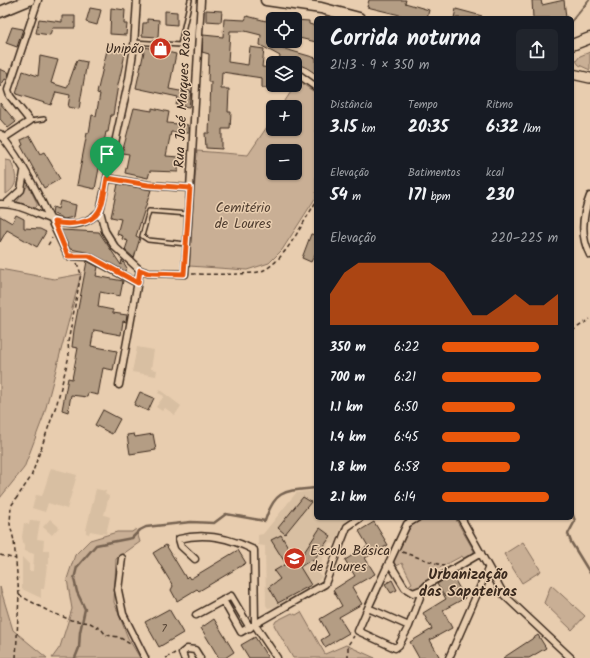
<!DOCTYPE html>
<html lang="pt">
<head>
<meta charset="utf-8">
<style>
	:root { --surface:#171b24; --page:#20242c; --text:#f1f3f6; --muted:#9ea1a6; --accent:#ea580c }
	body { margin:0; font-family:Kalam,sans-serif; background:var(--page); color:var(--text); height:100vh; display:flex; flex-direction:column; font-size:15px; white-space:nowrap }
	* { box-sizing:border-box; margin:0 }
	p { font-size:13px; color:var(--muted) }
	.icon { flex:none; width:22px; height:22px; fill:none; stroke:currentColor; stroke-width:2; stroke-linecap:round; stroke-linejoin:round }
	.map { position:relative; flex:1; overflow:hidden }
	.panel { position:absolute; left:314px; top:16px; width:260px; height:504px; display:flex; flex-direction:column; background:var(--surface); border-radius:6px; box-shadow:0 1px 3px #0004 }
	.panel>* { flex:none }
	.fabs { position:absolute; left:266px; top:12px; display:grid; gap:8px }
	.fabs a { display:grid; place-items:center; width:36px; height:36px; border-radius:6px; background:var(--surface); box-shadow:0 1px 3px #0004; font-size:20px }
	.pin { position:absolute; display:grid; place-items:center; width:34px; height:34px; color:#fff; margin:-41px -17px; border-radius:50% 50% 50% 0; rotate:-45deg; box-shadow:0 0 4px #0007 }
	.pin .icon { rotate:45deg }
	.round { display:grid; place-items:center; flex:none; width:42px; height:42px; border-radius:6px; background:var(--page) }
	.headline { display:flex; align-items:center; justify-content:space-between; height:68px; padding:0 16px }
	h1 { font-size:22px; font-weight:700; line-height:30px }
	.metrics { display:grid; grid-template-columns:repeat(3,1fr); gap:6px; height:68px; padding:4px 16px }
	.metrics div { display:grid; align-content:center }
	.metrics b { font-size:17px; font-weight:700 }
	.metrics small { font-size:11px; font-weight:400 }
	.metrics p { font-size:11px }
	.chart { height:112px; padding:8px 16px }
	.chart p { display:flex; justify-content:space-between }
	.chart svg { width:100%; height:72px; margin-top:4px; fill:var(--accent); opacity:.7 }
	ul { padding:0 16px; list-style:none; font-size:13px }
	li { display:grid; grid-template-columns:64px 48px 1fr; align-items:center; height:30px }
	li i { height:10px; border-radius:5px; background:var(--accent) }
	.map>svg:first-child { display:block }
	.built { fill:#d8bfa2 }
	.green { fill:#c9af95; stroke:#826c5a; fill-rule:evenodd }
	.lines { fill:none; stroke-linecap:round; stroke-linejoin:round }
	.stream { stroke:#776351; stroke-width:2.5 }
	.building { fill:#b49d84; stroke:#3b2a1e }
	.lane-casing { stroke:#3b2a1e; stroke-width:6 }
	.street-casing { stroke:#3b2a1e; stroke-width:9 }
	.secondary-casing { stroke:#3b2a1e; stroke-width:12 }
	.primary-casing { stroke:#3b2a1e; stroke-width:13 }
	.path { stroke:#3b2a1e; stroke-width:1.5; stroke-dasharray:4 3; stroke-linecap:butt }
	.lane { stroke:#e8cdaf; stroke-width:3 }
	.street { stroke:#e8cdaf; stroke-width:6 }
	.secondary { stroke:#e8cdaf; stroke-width:9 }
	.primary { stroke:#e8cdaf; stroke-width:10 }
	.route-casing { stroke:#fff; stroke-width:8 }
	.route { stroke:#ea580c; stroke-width:5 }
	.labels { text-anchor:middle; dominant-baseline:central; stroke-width:3; stroke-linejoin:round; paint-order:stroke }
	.number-label { font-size:12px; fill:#594738 }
	.poi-label { font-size:14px; fill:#3b2a1e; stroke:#e8cdaf; text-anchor:end }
	.street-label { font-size:14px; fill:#3b2a1e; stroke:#e8cdaf }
	.park-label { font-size:14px; fill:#503e30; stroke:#e8cdaf }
	.neighbourhood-label { font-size:15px; font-weight:bold; fill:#3b2a1e; stroke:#e8cdaf }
</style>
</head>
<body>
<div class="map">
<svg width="590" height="658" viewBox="0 0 590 658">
	<rect width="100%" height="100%" fill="#e8cdaf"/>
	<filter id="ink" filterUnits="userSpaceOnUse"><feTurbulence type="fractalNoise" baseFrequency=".025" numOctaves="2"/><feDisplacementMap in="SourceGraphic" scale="8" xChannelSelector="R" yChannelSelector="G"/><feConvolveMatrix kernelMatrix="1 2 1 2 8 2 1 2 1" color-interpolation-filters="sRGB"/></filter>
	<g filter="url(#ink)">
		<path class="built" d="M137,347L154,350L151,369L157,370L156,376L132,372Z
			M160,390L181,406L175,415L165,408L162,411L156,407L164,396L158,393Z
			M51,468L77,475L67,509L48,503L45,512L32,508L36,495L42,496Z
			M96,489L106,491L105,494L109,496L104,515L110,517L106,534L90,531L89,534L86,533V530Z
			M316,490V518H349L341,527L335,544L329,543L318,572L322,577L314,585L275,607L268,608L266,605L265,546L258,545V535L263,534L296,493Z
			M50,519L59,527L52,535L43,527Z
			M30,520L40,521L37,539L44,540L43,550H49V564L47,565L44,589H41V598L22,589V557L29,564V571H33L34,554L25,551L22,537L24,523L29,525Z"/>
		<path class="green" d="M590,52V70L579,65L576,61L580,56Z
			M298,81L316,93V197L282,250L269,263L247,270L189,266L197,151L248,155L273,118V129H295V107H281ZM273,151H295V173H273Z
			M6,160L11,161C16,175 20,185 6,194Z
			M28,185L37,203V206L35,208L17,202Z
			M0,269L54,279L81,274L44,415L24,468L0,498Z
			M425,518H455L474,551L473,554L465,560L462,556L430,573L431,580C424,586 416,592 408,586L412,583L402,563L395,567L393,558L411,526Z
			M136,529L140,542L116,559L114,602L128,638L140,658H52L60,647L72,609L67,579L75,555L90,540L117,532H132Z
			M523,542L541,571L522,583L504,554Z
			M551,585L585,616L572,630L544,603Z
			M0,587L13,630L47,658H0Z
			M301,612L325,654L346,645L375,658H293L274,625L276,621L292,613L296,615Z"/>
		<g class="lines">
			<path class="stream" d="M572,21L589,0
				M572,513L575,521L568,534L571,542L590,573
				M75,658L79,648L80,632L85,609L77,592L74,579L77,567L96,545L132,538L140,530L146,527L191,522L214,523L226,514L265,521C275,489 285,491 316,488"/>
		</g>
		<path class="building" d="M369,0H406L405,3L429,10L427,18H408V17L367,7Z
			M532,0H541L542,5L564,0L566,18H533Z
			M90,8L101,10L97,25L86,22Z
			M111,8L125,10L124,24H127L126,35L110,34Z
			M456,9L482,16L481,18H454Z
			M206,10L222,11L221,22L206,21Z
			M165,11L177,12V25L165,24Z
			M62,16H75V28H52L50,35L36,33L39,19L62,22Z
			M247,16L266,21L267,17L273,18V41H279L278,47L316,58V74L307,68L295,63H278L280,56L260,45L261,35L245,31H230L228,62L248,65L250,47L264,49L262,67L273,68V88H262V78L222,72L221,89H229L228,112H231L230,129H222V149L206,148L205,133H209L211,82H208L209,54L202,52L203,35L223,37L224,19L245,20Z
			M147,19L159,20L158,37L142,36L143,23H147Z
			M295,20L309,21V24L316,26V42L295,37Z
			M12,27L23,29L17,47L6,43Z
			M108,46L126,50L118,85L113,115H111L108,132H106L95,189L77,185L87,133H89L92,115L96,116L100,94L97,93Z
			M145,47L176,54L169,89L185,92V90L191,91L189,107L176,105L178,97L136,88Z
			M40,56L58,60L51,83L67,88L77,60L87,62L79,109L68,107L70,95L56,92L51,105L16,94L23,71L38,76Z
			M0,69L9,73L7,80L5,79L0,87Z
			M0,103L16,122L8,128L0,119Z
			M134,108L152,111V108L169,112L167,123L188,125V133L171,132L166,156L179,157L178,172L150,171L148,178L125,173L129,154L122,153Z
			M30,136L40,154L44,152L60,179L44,188L21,146L23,145L21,140Z
			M118,184L151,190L136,236L140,238L134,258L125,250L128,241L122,239L123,236L117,234L121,219L111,217Z
			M60,201L76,205L74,217L64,219L52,213L53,207L58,209Z
			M16,215L24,219V228L40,229L46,232L37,247L7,230L0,242V216L12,223Z
			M61,230L99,232L121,265L122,260L127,268L125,271L91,253L70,249Z
			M311,234L316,235V252L311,262L302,258Z
			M87,261L98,267L96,276L123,281L120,296L100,292L98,307L113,310V313L127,315L126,322L123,321L121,335L94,330L91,346L117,351L113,370L103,368L98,395L88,393L87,397L71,395L68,412L62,410L68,378L72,379L78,348L72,347L74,330Z
			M140,392L154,398L148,411L134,405Z
			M103,410L120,419L112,434L95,425Z
			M134,434L135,437L153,434L156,450L130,454L127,435Z
			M303,497L311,502L285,534L278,528Z
			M374,522L388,545L365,558L375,574L352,587L362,604L339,617L349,633L325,647L321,640L329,635L320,619L342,606L333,590L355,576L345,560L368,546L359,531Z
			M320,528L331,536L313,561L311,560L300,567L311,585L278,603L269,587L280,579L274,571L286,564L271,540L281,535L295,559L303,554Z
			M166,545L186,578L188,576L190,579L238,550L246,563L199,591L197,589L177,601L171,590L173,586L153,553Z
			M452,575L465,598L443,610L452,628L430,640L440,658H419L410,642L432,629L423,613L446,599L437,584Z
			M392,580L397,590L391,593L385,584Z
			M169,609L183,633L159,647L145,622Z
			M214,619L234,652L225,658H219L201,628Z
			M538,635L546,648L529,658H503Z
			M255,637L268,658H249L241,645Z"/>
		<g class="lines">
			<defs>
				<path id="lane" d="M134,42L180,45L190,0
					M30,121L44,119
					M186,244L148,240L142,236L149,211L188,214"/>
				<path id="street" d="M295,72L316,87
					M0,134C29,170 48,215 68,256L89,257L137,283
					M4,138L30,121L10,96L8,90L38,0
					M107,178L148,185L190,188
					M590,196C582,216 580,236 590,255
					M7,203L21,190L24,172
					M0,204C35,202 67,245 100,211L129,79L134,46L137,0
					M100,211L105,231L115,247L140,270L148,273L185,274L201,0
					M119,385L140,270
					M417,518L407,524L368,608L409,626L423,589L428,584L481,553
					M461,518L504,595L571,658
					M122,558L118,590L123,614L145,658
					M195,559L181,546L179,539C206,532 230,538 254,550L255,625L277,658
					M389,562L405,588L413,593L423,589
					M223,600L241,632L325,584L347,527L360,518
					M368,608L358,631L395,648L399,645L409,626
					M196,615L231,596L250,628
					M184,658L182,653L187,649L195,650L200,658
					M449,658L488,569"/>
				<path id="secondary" d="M572,74L590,78"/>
				<path id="primary" d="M266,0L321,8L359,18
					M0,12L29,0
					M572,45L590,38"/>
			</defs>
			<use href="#lane" class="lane-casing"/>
			<use href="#street" class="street-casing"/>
			<use href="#secondary" class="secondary-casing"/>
			<use href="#primary" class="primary-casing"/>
			<path class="path" d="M48,245L52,238
				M192,274C207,274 252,276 264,270C285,260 303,222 316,202
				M572,331L590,319
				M402,552L444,566
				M0,555L16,559
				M19,595L48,611L71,620L90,623L101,629L106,635L119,637L130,644
				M16,658L19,595L14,541L10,524L11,506L31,477L57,403L69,356L68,342L81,274L77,263
				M166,658L175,653
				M348,658V645L354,636"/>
			<use href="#lane" class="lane"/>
			<use href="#street" class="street"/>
			<use href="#secondary" class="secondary"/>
			<use href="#primary" class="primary"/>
		</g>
	</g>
	<g class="lines" filter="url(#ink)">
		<defs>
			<path id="route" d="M107,178L148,185L190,188L184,274L148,273L140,270L138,283L89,256H68L54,222C67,225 91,225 99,211C104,202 105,187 107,178Z"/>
		</defs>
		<use href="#route" class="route-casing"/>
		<use href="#route" class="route"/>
	</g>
	<defs>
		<symbol id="shop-disc" viewBox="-11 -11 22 22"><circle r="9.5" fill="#c8321e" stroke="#e8cdaf"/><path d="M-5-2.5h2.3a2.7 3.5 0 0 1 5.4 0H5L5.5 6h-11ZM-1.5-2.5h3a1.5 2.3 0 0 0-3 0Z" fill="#fff"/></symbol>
		<symbol id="school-disc" viewBox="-11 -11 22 22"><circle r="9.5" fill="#c8321e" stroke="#e8cdaf"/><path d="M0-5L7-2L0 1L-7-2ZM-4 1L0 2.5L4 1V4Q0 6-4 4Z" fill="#fff"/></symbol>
	</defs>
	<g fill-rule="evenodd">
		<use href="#shop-disc" x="148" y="36" width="25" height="25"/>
		<use href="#school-disc" x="282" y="546" width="25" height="25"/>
	</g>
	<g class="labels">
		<g class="number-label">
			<text x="164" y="628">7</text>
		</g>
		<g class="poi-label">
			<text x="144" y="49">Unipão</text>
			<text x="310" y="551" text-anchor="start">Escola Básica<tspan x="310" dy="16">de Loures</tspan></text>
		</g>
		<g class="street-label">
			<text transform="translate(183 99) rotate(-87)">Rua José Marques Raso</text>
		</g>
		<g class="park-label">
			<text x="243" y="208">Cemitério<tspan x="243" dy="16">de Loures</tspan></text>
		</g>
		<g class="neighbourhood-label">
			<text x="468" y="575">Urbanização<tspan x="468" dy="17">das Sapateiras</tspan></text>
		</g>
	</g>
</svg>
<div class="fabs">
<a><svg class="icon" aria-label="locate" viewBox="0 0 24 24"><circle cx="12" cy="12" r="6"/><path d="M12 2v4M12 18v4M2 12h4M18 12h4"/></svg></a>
<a><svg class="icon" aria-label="layers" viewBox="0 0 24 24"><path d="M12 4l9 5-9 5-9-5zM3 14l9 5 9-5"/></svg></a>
<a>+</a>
<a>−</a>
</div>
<div class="pin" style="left:107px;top:178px;background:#1e9e55"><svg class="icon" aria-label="arrive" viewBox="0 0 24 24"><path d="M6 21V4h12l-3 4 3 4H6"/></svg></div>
<section class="panel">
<div class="headline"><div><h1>Corrida noturna</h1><p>21:13 · 9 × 350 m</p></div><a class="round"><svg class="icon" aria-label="share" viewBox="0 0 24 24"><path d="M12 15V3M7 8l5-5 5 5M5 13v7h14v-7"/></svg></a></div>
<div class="metrics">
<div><p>Distância</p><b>3.15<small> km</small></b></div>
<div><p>Tempo</p><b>20:35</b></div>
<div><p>Ritmo</p><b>6:32<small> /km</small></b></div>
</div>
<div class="metrics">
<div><p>Elevação</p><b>54<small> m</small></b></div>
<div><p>Batimentos</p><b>171<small> bpm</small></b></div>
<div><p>kcal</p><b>230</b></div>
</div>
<div class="chart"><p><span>Elevação</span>220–225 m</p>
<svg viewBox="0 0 160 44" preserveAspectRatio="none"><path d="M0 44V25L10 12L20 6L30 6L40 6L50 6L60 6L70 6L80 12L90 25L100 38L110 38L120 32L130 25L140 32L150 32L160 25V44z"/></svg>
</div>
<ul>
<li><b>350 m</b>6:22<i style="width:84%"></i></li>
<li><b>700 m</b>6:21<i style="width:85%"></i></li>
<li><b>1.1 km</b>6:50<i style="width:63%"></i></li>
<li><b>1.4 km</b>6:45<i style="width:67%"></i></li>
<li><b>1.8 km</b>6:58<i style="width:59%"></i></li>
<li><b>2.1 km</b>6:14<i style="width:92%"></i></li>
</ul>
</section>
</div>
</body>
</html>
